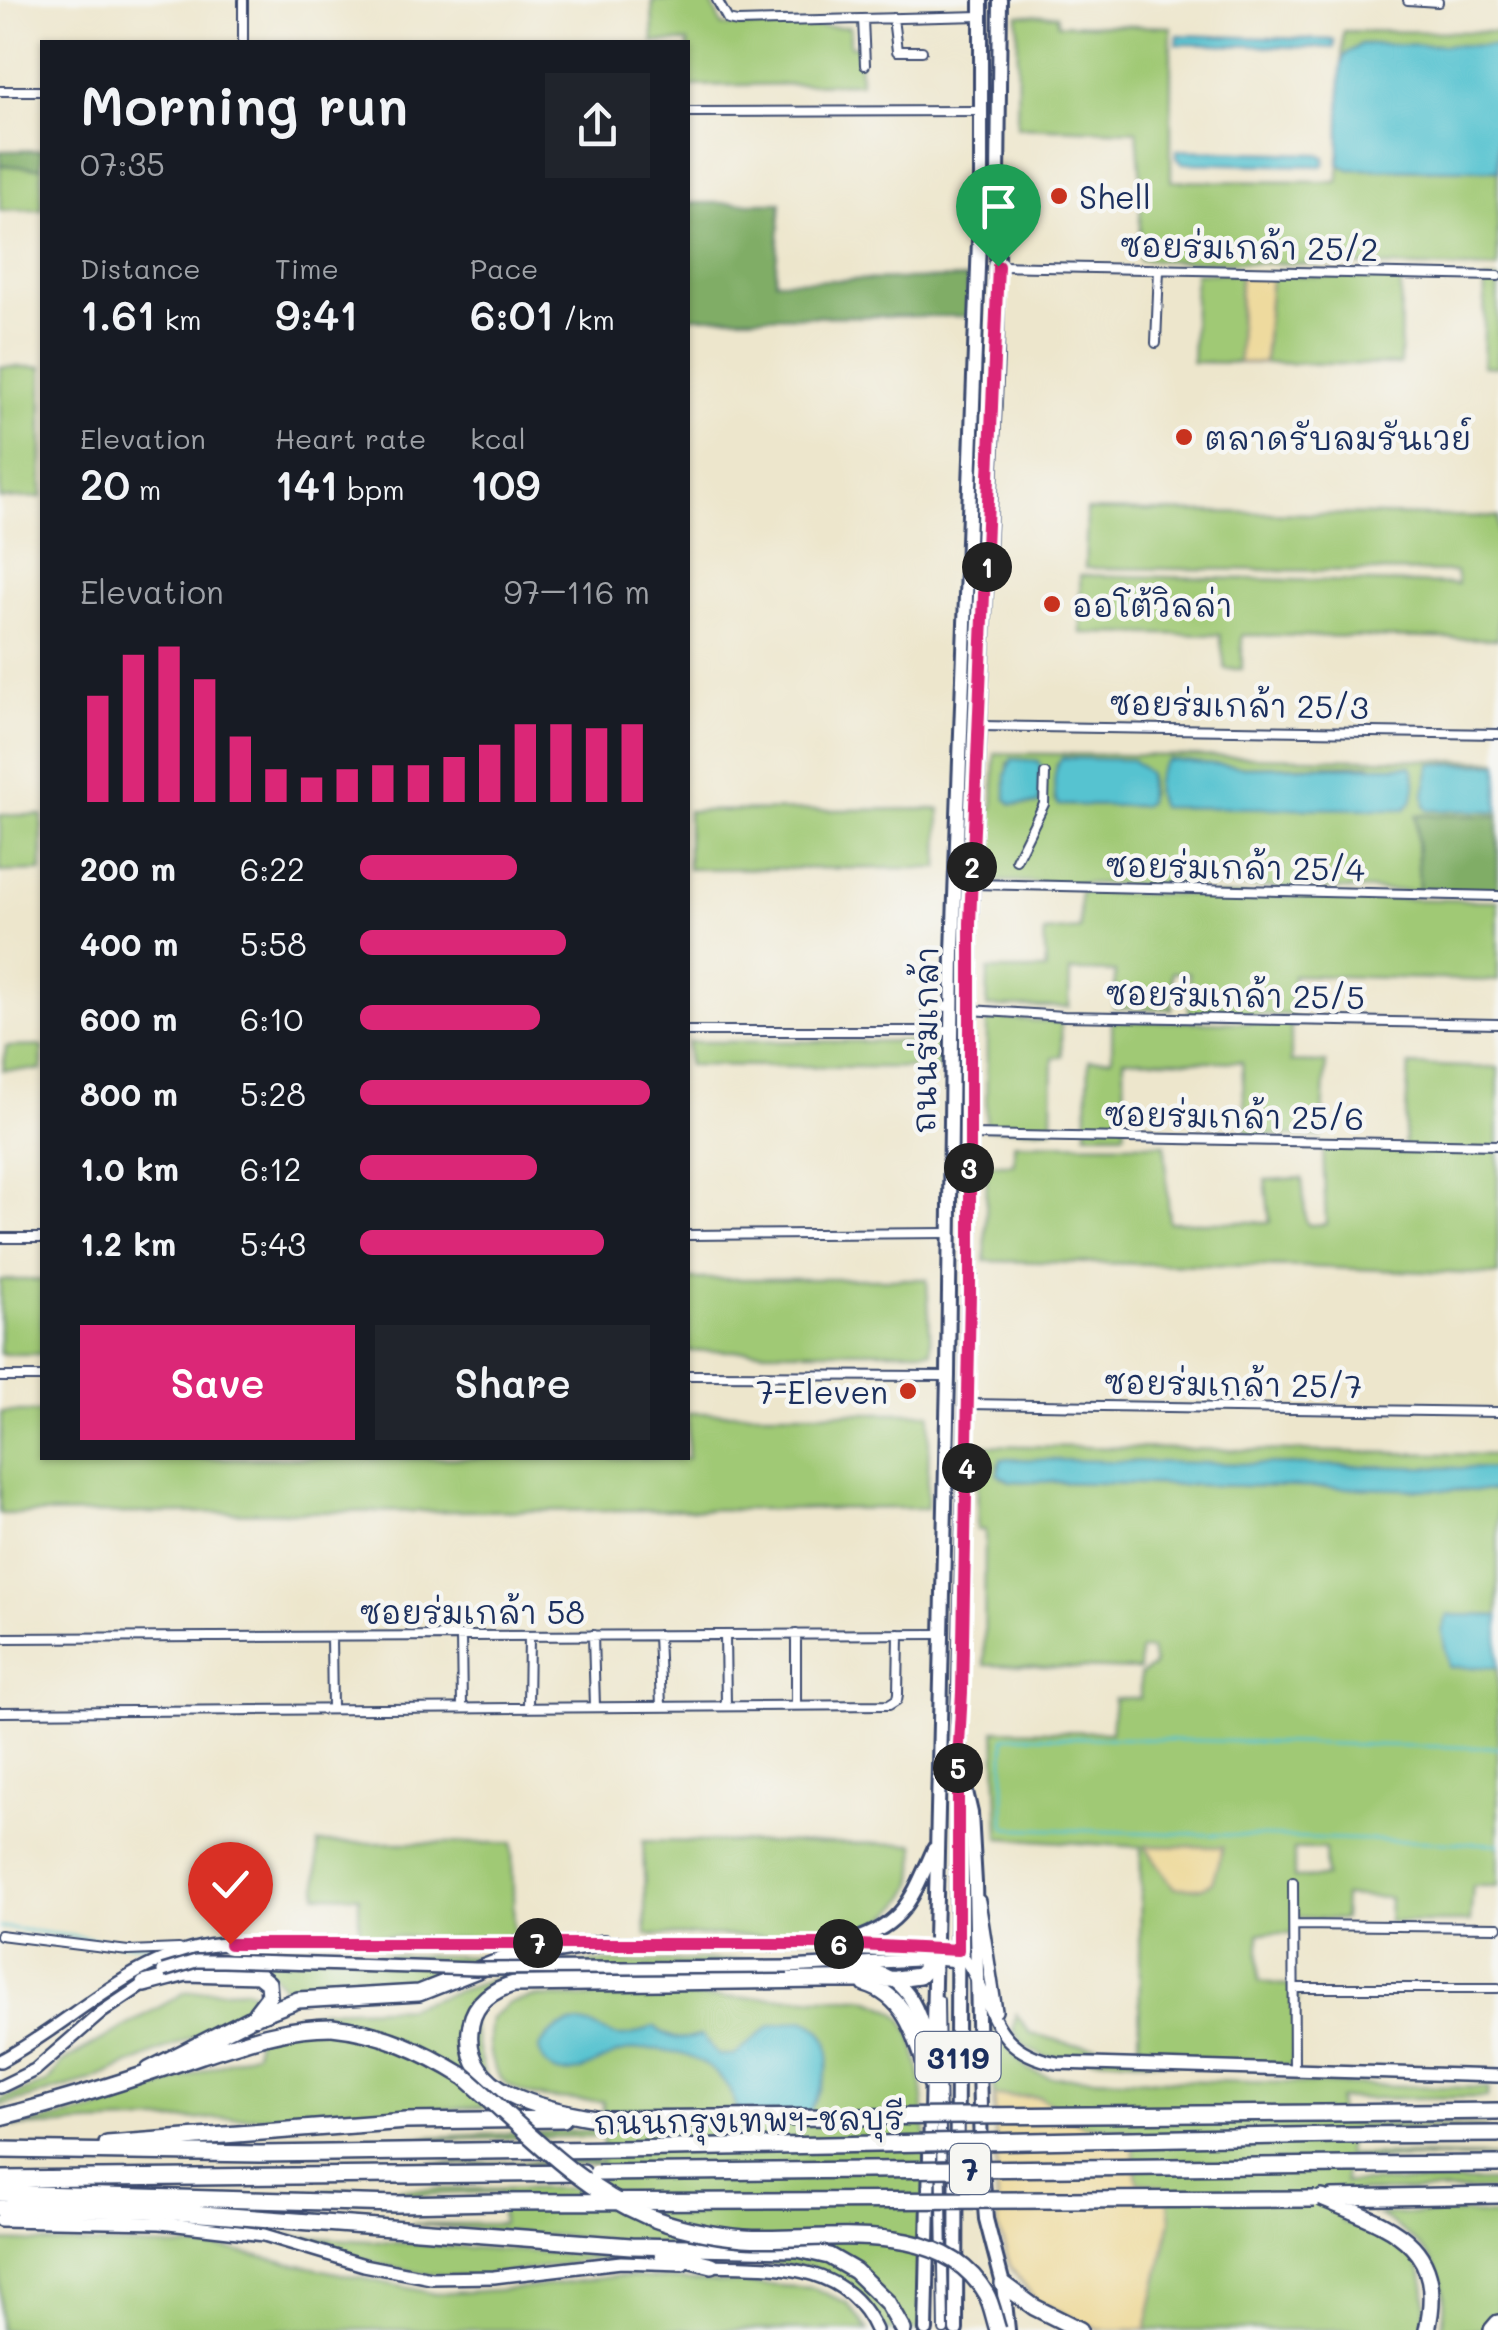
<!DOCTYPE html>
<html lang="en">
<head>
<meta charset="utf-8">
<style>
	:root { --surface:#171b24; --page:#20242c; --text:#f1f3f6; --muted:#9ea1a6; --accent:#db2777 }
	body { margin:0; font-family:Mali,"Playpen Sans Thai",sans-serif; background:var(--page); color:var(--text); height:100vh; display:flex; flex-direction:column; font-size:38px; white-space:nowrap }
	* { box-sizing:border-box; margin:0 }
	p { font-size:32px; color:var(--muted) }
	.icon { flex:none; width:55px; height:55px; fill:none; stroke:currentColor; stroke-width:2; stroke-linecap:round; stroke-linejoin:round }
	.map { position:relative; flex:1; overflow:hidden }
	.panel { position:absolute; left:40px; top:40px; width:650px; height:1420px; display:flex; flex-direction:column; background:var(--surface); border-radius:0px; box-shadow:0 2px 8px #0004 }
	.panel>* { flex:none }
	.pin { position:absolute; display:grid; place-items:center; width:85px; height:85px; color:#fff; margin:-102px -42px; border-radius:50% 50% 50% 0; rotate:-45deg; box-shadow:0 0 10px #0007 }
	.pin .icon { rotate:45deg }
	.km { position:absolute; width:50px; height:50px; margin:-25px; border-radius:50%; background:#222; color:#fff; font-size:28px; line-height:50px; text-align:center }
	.round { display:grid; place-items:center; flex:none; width:105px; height:105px; border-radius:0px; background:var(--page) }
	.headline { display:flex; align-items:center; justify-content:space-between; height:170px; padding:0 40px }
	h1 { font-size:55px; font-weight:600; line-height:75px }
	.figures { display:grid; grid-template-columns:repeat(3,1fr); gap:15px; height:170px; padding:10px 40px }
	.figures div { display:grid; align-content:center }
	.figures b { font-size:42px; font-weight:600 }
	.figures small { font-size:28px; font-weight:400 }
	.figures p { font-size:28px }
	.chart { height:280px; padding:20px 40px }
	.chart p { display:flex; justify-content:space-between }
	.chart svg { width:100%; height:180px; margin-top:10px; stroke:var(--accent); stroke-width:6 }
	.primary-button { display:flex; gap:20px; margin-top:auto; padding:20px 40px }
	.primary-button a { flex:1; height:115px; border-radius:0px; background:var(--accent); color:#fff; font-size:40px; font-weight:600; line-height:115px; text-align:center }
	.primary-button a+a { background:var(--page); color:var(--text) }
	ul { padding:0 40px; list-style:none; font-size:32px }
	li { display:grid; grid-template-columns:160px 120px 1fr; align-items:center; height:75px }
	li i { height:25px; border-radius:12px; background:var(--accent) }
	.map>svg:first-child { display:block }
	.green { fill:#a0c975; stroke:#5e7c6a; stroke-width:2.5; fill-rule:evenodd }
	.forest { fill:#80ad66; stroke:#4e6e62; stroke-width:2.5 }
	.sand { fill:#eeda9e; stroke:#84847e; stroke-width:2.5 }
	.water { fill:#57c3d0; stroke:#397997; stroke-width:2.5 }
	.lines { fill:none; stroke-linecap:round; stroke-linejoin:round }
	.stream { stroke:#57c3d0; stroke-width:2.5 }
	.minor-casing { stroke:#3a4a6e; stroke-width:12 }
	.secondary-casing { stroke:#3a4a6e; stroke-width:16 }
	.primary-casing { stroke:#3a4a6e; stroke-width:18 }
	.motorway-casing { stroke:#3a4a6e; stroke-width:20 }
	.minor { stroke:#fff; stroke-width:8 }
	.secondary { stroke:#fff; stroke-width:11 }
	.primary { stroke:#fff; stroke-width:12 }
	.motorway { stroke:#fff; stroke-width:15 }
	.secondary-bridge-casing { stroke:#3a4a6e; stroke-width:16; stroke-linecap:butt }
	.motorway-bridge-casing { stroke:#3a4a6e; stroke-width:20; stroke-linecap:butt }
	.secondary-bridge { stroke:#fff; stroke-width:11 }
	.motorway-bridge { stroke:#fff; stroke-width:15 }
	.route-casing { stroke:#fff; stroke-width:20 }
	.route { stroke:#db2777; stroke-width:12 }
	.poi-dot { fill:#c8321e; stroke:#f6f6f2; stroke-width:4 }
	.labels { text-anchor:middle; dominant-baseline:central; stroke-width:9; stroke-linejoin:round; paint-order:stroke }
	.shield { fill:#f6f6f2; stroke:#5d6b8a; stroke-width:2.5 }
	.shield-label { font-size:30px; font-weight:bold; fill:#1b2f5e }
	.poi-label { font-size:32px; fill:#1b2f5e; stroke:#f6f6f2; text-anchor:start }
	.street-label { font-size:32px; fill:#1b2f5e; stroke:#f6f6f2 }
</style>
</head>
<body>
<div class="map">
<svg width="1498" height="2330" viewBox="0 0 1498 2330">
	<rect width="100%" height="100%" fill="#f6f6f2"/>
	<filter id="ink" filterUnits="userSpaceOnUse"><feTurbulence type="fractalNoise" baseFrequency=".01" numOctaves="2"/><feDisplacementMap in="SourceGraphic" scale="20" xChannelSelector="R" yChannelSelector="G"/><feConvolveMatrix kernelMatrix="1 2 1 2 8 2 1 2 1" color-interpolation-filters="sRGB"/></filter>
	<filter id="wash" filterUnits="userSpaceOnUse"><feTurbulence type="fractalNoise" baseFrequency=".0048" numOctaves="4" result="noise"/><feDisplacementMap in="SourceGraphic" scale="40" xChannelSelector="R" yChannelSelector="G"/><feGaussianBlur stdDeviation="2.25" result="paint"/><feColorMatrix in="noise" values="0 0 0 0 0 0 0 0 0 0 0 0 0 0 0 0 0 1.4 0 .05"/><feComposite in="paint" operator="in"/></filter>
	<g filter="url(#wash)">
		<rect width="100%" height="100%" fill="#ede6cc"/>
		<path class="green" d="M652,0H710L722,26L850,27V46L859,47L860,83L688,86V42H653Z
			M1018,15H1057L1058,24L1171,27V181L1338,182L1340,164L1349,169L1498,170V269L1139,260L1141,181L1137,131L1017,127Z
			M1343,31L1498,32V46L1361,44L1344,56L1342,61Z
			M0,165L42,168V210L0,211Z
			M1195,273L1240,274L1239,363L1192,362Z
			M1271,275L1401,278L1400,365L1264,363Z
			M1485,280H1498V367L1483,366Z
			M0,367H42V497L0,499Z
			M1087,510L1498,517V639L1242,635V669H1225L1220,635L1081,633L1080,575L1458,584L1456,572L1085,568Z
			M995,753L1498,761V764H1431L1428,810L1498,811V816L1416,815L1419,891L982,881L983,808H993ZM1168,760L1245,767L1372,764L1292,807H1161C1151,789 1157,775 1168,760ZM1008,764L1034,805L1012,804L1006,799ZM1057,764L1148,773L1150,793L1142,806L1059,805L1055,799Z
			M940,809L939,868L688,869V811Z
			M0,815H42V871L0,872Z
			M1080,892L1498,901V981L1293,975L1292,1015L1189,1014V973L1172,972V1009L1114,1008L1115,972L1070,971L1069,1007H987L988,970H1046L1044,932L1080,929Z
			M995,1018L1061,1022L1062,1056L1053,1058L1052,1129H986L987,1021Z
			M1112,1021L1291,1023V1062L1326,1063L1322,1137L1246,1134L1242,1062L1124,1059L1125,1133H1086L1089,1060L1112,1058Z
			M941,1041L939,1068L688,1065V1042Z
			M42,1046V1070H3L6,1047Z
			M1409,1065L1498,1068V1275L1310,1267L985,1261L987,1164H1014V1143L1165,1144L1169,1222H1270L1265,1180L1302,1178L1306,1222L1309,1225L1326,1224L1323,1147L1404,1149Z
			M688,1279H927L931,1351H688Z
			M0,1280H42V1354H0Z
			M1,1412H42V1458H688V1413H930L927,1508L0,1514Z
			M978,1445L1498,1455V1469L1185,1463L1170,1465L1153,1462L998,1464C998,1475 1000,1478 1011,1481L1498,1491V1616L1449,1615L1450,1667H1498V1886H1473L1470,1922H1389L1390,1898L1344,1896L1343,1920L1295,1917V1933H1259V1981L1299,1988L1292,2066L1045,2057L1025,2046L1013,2030L1016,2014L1030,2033L1071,2044L1139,2049L1141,1847L999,1838L995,1730L1111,1732L1114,1698H1140V1675L1154,1666L1151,1649L1140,1650L1139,1670L984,1665L985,1530H977ZM1294,1849H1325L1326,1877L1294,1878Z
			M643,1841L915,1844C915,1856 917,1875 912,1886C900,1913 874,1928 848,1937L646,1935Z
			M318,1843H512L514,1937L443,1939L359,1935V1896L317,1895Z
			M345,1954L491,1957L414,1989L328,1991L283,1997V1986L272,1973L251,1968L191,1965L230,1955Z
			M828,1958L830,1969L750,1977L497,1983L468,2010L488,2089L519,2106L13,2127L90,2112L255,2052L257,2032L320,2010L407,2007L542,1964Z
			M245,1989L259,1994L262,2001L247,2014L92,2080L0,2106V2100L47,2083L61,2063L186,1992Z
			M534,1997L862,1998C877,2002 892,2007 902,2019C938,2062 924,2269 922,2330H884L862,2297L812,2267L731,2261L591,2260L476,2278L426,2274L383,2265L276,2235L600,2256L608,2240L411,2224H502L500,2192L320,2198L328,2190L601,2188L602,2164L320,2166L602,2160L603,2136L277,2143L603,2130V2101C541,2099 476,2103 491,2018L508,2004Z
			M992,2029L1027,2069L1049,2077L1489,2088L1487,2097L1339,2099L1338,2123L1487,2127L1350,2131L1346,2154L1498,2157L1346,2159L1345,2182H1498V2190L1339,2192L1342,2222C1407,2238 1434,2258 1423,2330H1146L1171,2220L1137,2183L1131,2131L1084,2126L1040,2097L994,2096Z
			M1460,2213L1498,2216V2319L1488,2330H1441C1455,2271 1424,2243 1378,2215Z
			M0,2241L225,2249L436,2294L528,2288L618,2276L814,2288L847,2303L868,2330H0Z"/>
		<path class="forest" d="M42,150V168L0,165V151Z
			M688,203H781L775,281L967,278L970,316L688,317Z
			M1416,815L1498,816V892L1419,891Z"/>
		<path class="sand" d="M1240,274L1271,275L1264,363H1239Z
			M1145,1846L1223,1847L1212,1882L1203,1888H1174Z
			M994,2096L1040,2097L1084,2126L1131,2131L1137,2182L1167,2188L1171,2220L1146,2330H1098L1036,2301L1010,2266L998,2228Z"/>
		<path class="water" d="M1178,35L1334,40V48L1177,44Z
			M1361,44L1498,46V170L1349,169L1339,164L1341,67L1344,56Z
			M1177,150L1317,154L1325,157V163L1322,166L1182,163L1177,158Z
			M1062,758L1132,760L1148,773V802L1142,806L1059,805C1052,793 1053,768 1062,758Z
			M1012,759L1038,761L1041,766L1039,804H1012L1006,799V775Z
			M1168,760L1245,767L1411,766C1418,779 1416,799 1405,809L1160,807C1153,792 1154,770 1168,760Z
			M1431,764H1498V811L1428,810L1425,807L1424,793Z
			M1001,1459L1498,1469V1491L1011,1481L998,1474Z
			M1448,1615L1498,1616V1667H1449L1442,1631Z
			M803,2020C849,2036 823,2088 806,2117L741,2119C736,2107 733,2092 725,2083C701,2052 653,2042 617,2054C600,2060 577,2077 558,2072C547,2069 542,2059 539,2049C549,2029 571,2018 593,2026C603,2030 612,2037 624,2036C634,2036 646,2030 654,2026C667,2039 684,2042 701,2035L718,2055H735L770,2026Z"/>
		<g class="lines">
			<path class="stream" d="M1498,1748L1016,1736L1004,1738V1825L1007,1828L1498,1844
				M0,1927L132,1944H171"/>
		</g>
	</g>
	<g filter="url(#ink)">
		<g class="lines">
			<defs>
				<path id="minor" d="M243,0V42
					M717,0L728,20L737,22L981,16
					M1408,0L1438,2
					M893,18L897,51H922
					M863,19L865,65
					M0,91H42
					M688,112L981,111
					M998,266L1498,276
					M1156,343L1159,269
					M980,726L1498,734
					M1016,860L1044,804L1045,774
					M972,884L1498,896
					M970,1010L1064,1016L1498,1024
					M925,1030L927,1009L952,1006
					M688,1031H951
					M970,1135L1498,1145
					M688,1235L949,1233
					M0,1238H42
					M688,1375L948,1376
					M0,1377H42
					M968,1404L1498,1412
					M593,1635L595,1707
					M658,1635L661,1706
					M725,1635L726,1706
					M461,1636L462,1708
					M331,1637L332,1709
					M0,1638L943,1634
					M796,1705V1634
					M528,1707L529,1636
					M0,1712L889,1705L897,1700L898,1694L899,1634
					M1293,1882L1294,2070
					M1294,1925L1498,1927
					M0,1935L128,1951L179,1949
					M1294,1988H1498
					M939,2000L944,2330"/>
				<path id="secondary" d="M979,1901L996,2011
					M599,1943L840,1945L958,1950C997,1996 983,2050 1057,2063L1498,2076
					M788,1967L935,1959L958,1961
					M0,2061C75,2022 141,1946 229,1944L571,1943
					M0,2087L35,2070L102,2012L147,1982
					M0,2220L160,2223L264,2235L364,2265L431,2278L494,2277L621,2262L683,2264
					M707,2265C771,2267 845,2260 876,2330"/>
				<path id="primary" d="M964,1783L971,1813L975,1883L981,2155L986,2219L1003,2284L1008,2330
					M840,1945C902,1927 909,1906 934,1849
					M837,1964C898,1972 912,1985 928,2044
					M926,2330L948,1376L953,952L981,185V0
					M956,2330L958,1761L970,1293V923L996,357L1000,0"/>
				<path id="motorway" d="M144,1984L186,1973L258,1975L268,1983L269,1996L256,2013
					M865,1984C910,1997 918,2044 931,2083
					M149,2070L249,2019L298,2000L419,1993L508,1958L604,1943
					M1324,2113L1498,2111
					M0,2117C68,2100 136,2078 202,2055C246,2041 285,2027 332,2027
					M600,2119C551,2110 457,2096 471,2024C475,2002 494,1989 514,1984L896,1979L919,1976L935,1959
					M1340,2135L1498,2134
					M107,2144L406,2121L563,2119
					M0,2150L260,2154L620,2149
					M1344,2165L1498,2164
					M0,2179L583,2173
					M0,2193L397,2204L498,2202
					M1322,2198C1387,2226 1448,2241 1427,2330
					M1332,2198L1498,2195
					M0,2208L148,2210L631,2246L798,2249L829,2256L855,2271L887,2302L903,2330
					M662,2253L712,2265
					M1003,2284L1034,2307L1080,2330
					M1492,2330L1498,2323"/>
			</defs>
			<use href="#minor" class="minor-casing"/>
			<use href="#secondary" class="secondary-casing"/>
			<use href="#primary" class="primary-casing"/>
			<use href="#motorway" class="motorway-casing"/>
			<use href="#minor" class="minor"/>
			<use href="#secondary" class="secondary"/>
			<use href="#primary" class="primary"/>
			<use href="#motorway" class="motorway"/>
			<defs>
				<path id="secondary-bridge" d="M163,1971L196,1961H223L476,1969L788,1967"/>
				<path id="motorway-bridge" d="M332,2027C382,2032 423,2051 465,2077C524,2128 575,2186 647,2216C678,2229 710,2235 744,2238C819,2243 940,2214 986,2294C992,2304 994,2319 998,2330
					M600,2119L1324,2113
					M620,2149L1340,2135
					M597,2173L1344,2165
					M498,2202L1315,2199"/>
			</defs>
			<use href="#secondary-bridge" class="secondary-bridge-casing"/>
			<use href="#motorway-bridge" class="motorway-bridge-casing"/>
			<use href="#secondary-bridge" class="secondary-bridge"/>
			<use href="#motorway-bridge" class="motorway-bridge"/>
		</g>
	</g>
	<g class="lines" filter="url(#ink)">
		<defs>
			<path id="route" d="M230,1944H840L958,1950V1761L962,1692L970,1294V923L998,266"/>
		</defs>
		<use href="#route" class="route-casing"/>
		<use href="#route" class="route"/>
	</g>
	<g class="poi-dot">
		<circle cx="1059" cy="196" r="10"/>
		<circle cx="1184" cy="437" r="10"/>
		<circle cx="1052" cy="604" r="10"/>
		<circle cx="908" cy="1391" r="10"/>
	</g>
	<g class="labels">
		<g class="shield">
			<rect x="915.5" y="2032" width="85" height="50" rx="8"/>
			<rect x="950" y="2144" width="40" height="50" rx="8"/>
		</g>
		<g class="shield-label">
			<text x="958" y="2057">3119</text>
			<text x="970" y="2169">7</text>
		</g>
		<g class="poi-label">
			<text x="1079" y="196">Shell</text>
			<text x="1204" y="437">ตลาดรับลมรันเวย์</text>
			<text x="1072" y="604">ออโต้วิลล่า</text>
			<text x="888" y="1391" text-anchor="end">7-Eleven</text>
		</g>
		<g class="street-label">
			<text transform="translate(1249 246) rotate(1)">ซอยร่มเกล้า 25/2</text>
			<text transform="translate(1239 704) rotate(1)">ซอยร่มเกล้า 25/3</text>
			<text transform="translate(1235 866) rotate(1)">ซอยร่มเกล้า 25/4</text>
			<text transform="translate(1235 994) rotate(1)">ซอยร่มเกล้า 25/5</text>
			<text transform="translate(924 1040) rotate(-89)">ถนนร่มเกล้า</text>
			<text transform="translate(1234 1115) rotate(1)">ซอยร่มเกล้า 25/6</text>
			<text transform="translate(1233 1383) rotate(1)">ซอยร่มเกล้า 25/7</text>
			<text x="472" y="1611">ซอยร่มเกล้า 58</text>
			<text transform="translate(749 2119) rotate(-1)">ถนนกรุงเทพฯ-ชลบุรี</text>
		</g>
	</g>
</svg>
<div class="pin" style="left:998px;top:266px;background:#1e9e55"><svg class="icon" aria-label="arrive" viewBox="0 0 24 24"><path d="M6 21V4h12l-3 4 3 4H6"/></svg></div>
<div class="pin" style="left:230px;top:1944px;background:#d93025"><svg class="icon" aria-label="check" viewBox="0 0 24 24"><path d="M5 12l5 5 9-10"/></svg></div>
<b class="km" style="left:987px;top:567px">1</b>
<b class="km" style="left:972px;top:867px">2</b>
<b class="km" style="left:969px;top:1168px">3</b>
<b class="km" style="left:967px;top:1468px">4</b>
<b class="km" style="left:958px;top:1768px">5</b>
<b class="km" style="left:839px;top:1944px">6</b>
<b class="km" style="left:538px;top:1943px">7</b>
<section class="panel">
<div class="headline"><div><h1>Morning run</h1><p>07:35</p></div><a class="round"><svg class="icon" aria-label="share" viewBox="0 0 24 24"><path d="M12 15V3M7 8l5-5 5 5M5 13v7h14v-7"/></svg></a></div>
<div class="figures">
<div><p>Distance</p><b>1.61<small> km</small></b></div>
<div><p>Time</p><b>9:41</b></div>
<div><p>Pace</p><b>6:01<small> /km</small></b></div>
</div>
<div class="figures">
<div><p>Elevation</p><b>20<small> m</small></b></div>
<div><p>Heart rate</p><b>141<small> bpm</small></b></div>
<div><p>kcal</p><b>109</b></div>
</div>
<div class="chart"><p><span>Elevation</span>97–116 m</p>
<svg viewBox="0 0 160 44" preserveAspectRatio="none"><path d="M5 44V18M15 44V8M25 44V6M35 44V14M45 44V28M55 44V36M65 44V38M75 44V36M85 44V35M95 44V35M105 44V33M115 44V30M125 44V25M135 44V25M145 44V26M155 44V25"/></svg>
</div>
<ul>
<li><b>200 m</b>6:22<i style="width:54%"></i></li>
<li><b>400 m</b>5:58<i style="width:71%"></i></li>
<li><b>600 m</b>6:10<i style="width:62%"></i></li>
<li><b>800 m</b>5:28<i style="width:100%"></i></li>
<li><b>1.0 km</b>6:12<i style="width:61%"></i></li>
<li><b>1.2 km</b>5:43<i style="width:84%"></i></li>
</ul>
<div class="primary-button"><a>Save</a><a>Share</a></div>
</section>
</div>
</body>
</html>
